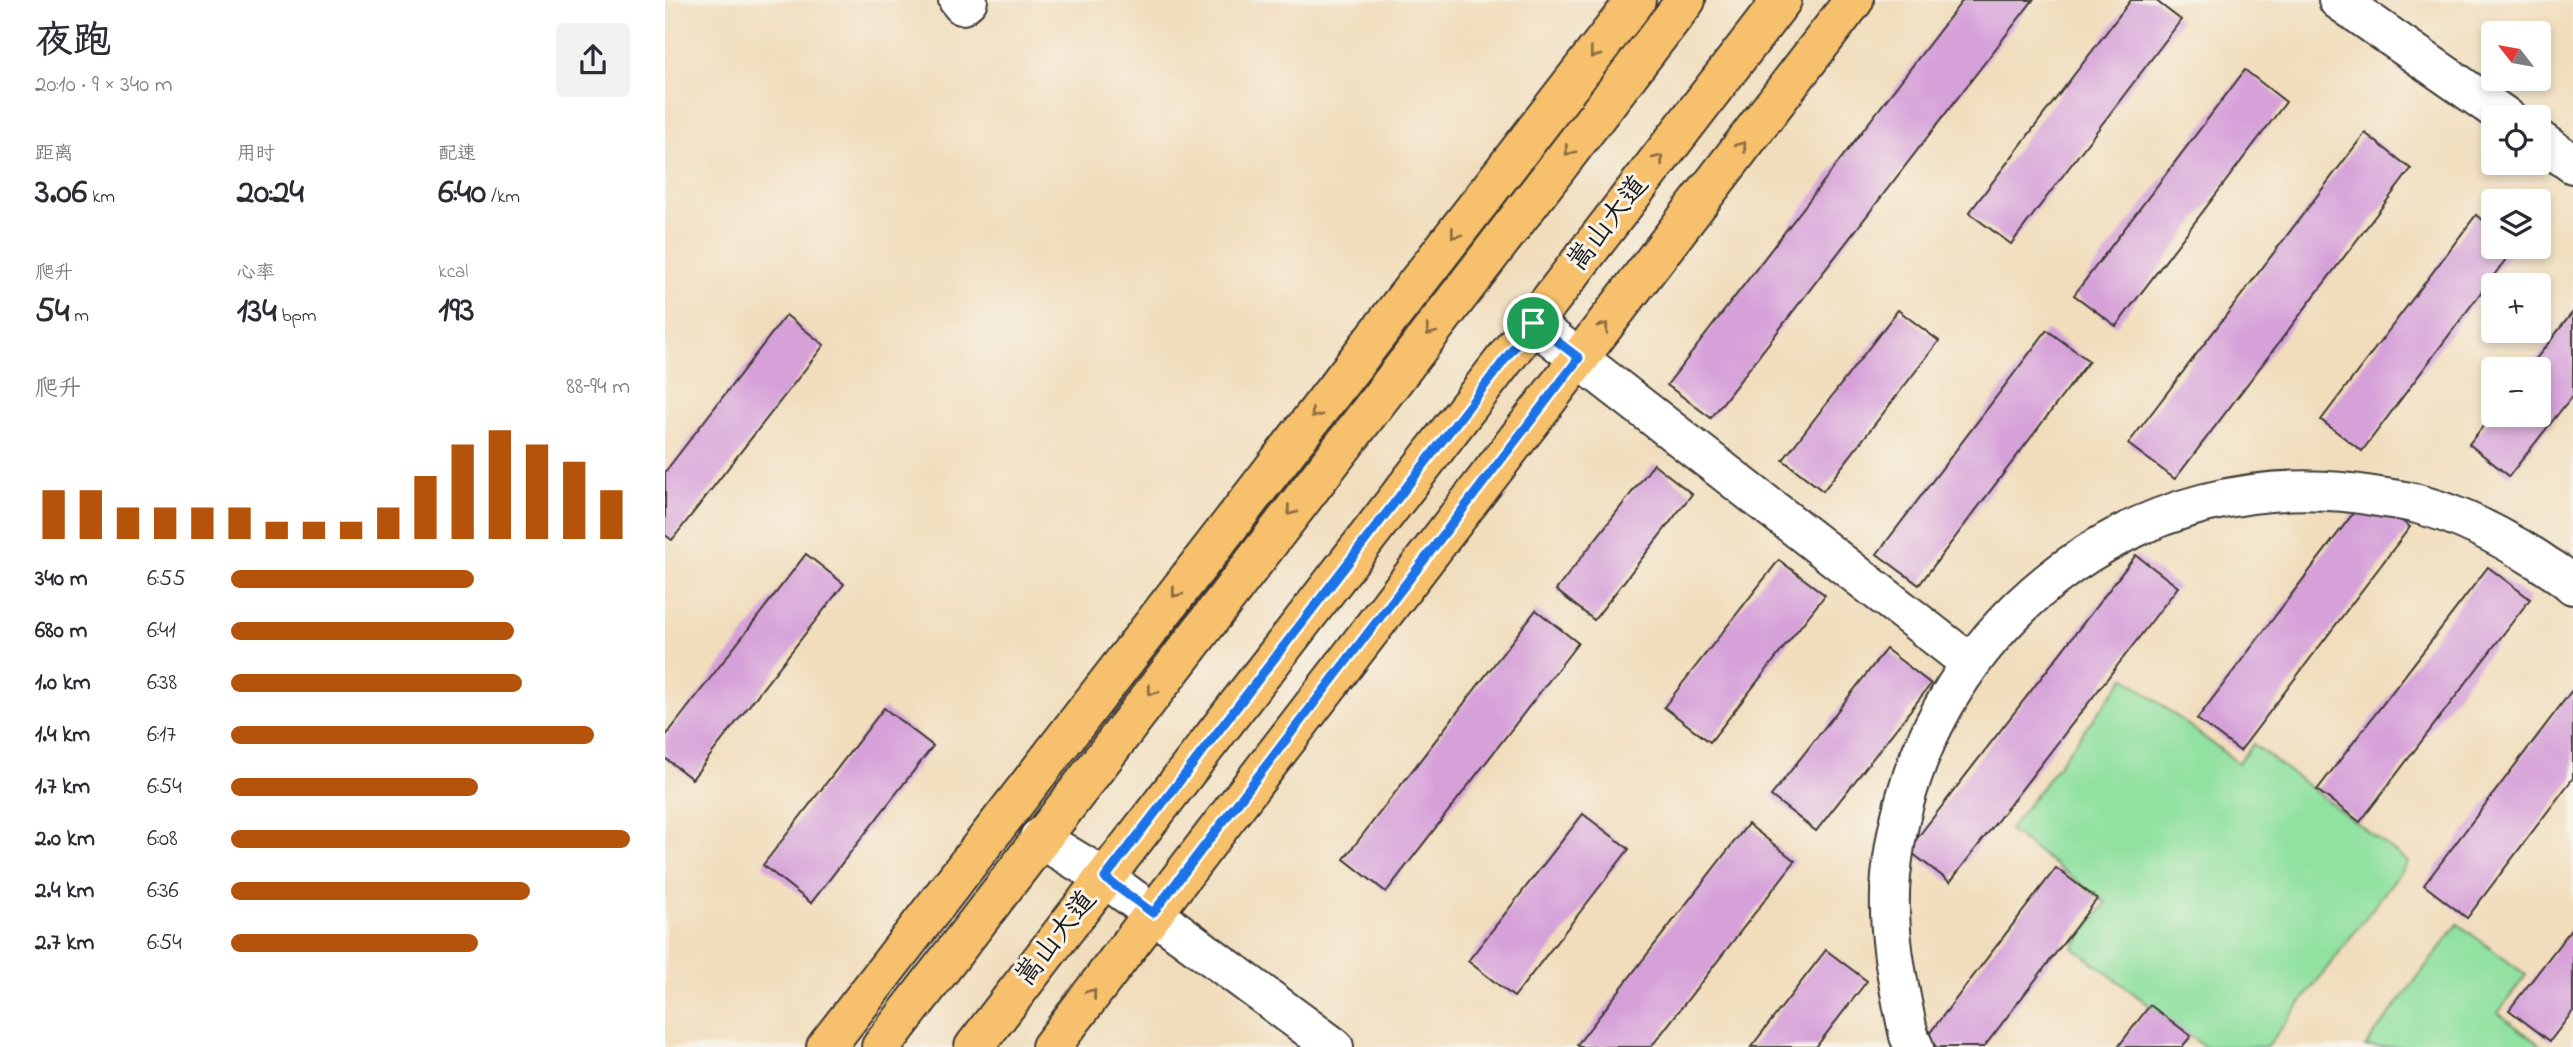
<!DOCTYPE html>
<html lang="zh">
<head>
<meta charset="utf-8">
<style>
	:root { --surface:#fff; --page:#f2f2f3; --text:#2b2b33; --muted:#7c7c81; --accent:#b45309 }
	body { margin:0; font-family:"Indie Flower","LXGW WenKai TC",sans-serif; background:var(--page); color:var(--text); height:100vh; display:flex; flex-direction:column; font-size:26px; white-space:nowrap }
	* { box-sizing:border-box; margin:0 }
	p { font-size:23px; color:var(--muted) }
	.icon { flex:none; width:38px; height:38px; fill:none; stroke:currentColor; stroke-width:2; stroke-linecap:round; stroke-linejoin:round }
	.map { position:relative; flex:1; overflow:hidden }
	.panel { display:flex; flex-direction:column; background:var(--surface); width:665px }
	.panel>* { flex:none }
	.needle { width:46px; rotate:301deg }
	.buttons { position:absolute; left:1816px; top:21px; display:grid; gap:14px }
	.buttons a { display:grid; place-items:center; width:70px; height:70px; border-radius:7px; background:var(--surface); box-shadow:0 4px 10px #0003; font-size:35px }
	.pin { position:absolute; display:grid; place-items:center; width:60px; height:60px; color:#fff; margin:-30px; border:4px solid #fff; border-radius:50%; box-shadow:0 2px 7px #0007 }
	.round { display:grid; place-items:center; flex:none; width:74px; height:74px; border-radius:7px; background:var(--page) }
	.head { display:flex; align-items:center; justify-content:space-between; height:119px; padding:0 35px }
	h1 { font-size:38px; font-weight:800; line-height:52px }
	.figures { display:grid; grid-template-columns:repeat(3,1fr); gap:10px; height:119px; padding:7px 35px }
	.figures div { display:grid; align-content:center }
	.figures b { font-size:35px; font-weight:800 }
	.figures small { font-size:19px; font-weight:400 }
	.figures p { font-size:19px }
	.chart { height:196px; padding:14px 35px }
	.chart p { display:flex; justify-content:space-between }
	.chart svg { width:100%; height:126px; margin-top:7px; stroke:var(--accent); stroke-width:6 }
	ul { padding:0 35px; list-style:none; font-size:23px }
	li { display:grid; grid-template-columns:112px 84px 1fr; align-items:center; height:52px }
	li i { height:18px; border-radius:9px; background:var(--accent) }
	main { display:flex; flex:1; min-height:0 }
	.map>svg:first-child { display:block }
	.green { fill:#91e1a0; stroke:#567e5e; stroke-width:2 }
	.building { fill:#d6a0d9 }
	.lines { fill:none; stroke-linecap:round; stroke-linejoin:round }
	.minor-casing { stroke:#3c3934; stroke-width:42 }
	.major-casing { stroke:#3c3934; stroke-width:42 }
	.minor { stroke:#fff; stroke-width:38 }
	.major { stroke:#f7c06c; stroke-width:38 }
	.oneway { stroke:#8a6e44 }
	.route-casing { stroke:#fff; stroke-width:14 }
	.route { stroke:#1a73e8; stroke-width:9 }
	.labels { text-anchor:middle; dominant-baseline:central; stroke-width:6; stroke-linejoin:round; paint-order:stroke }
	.street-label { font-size:28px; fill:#1c1c1c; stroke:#f7f3e8 }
</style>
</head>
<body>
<main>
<section class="panel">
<div class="head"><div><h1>夜跑</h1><p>20:10 · 9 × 340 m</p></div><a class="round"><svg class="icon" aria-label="share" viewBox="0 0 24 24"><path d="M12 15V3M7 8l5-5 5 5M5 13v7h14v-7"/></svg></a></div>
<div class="figures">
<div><p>距离</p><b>3.06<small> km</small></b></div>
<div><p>用时</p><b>20:24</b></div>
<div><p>配速</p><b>6:40<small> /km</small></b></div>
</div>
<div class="figures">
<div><p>爬升</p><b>54<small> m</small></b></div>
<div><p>心率</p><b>134<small> bpm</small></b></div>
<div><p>kcal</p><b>193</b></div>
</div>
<div class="chart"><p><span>爬升</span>88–94 m</p>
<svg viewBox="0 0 160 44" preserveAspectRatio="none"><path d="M5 44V27M15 44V27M25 44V33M35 44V33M45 44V33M55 44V33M65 44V38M75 44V38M85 44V38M95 44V33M105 44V22M115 44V11M125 44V6M135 44V11M145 44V17M155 44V27"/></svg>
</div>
<ul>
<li><b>340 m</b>6:55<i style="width:61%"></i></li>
<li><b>680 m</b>6:41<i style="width:71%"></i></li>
<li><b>1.0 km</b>6:38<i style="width:73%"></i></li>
<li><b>1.4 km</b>6:17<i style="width:91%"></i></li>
<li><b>1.7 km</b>6:54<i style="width:62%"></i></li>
<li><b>2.0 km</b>6:08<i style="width:100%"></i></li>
<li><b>2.4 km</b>6:36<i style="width:75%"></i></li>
<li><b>2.7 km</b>6:54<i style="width:62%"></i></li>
</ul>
</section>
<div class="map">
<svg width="1908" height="1047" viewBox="0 0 1908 1047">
	<rect width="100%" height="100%" fill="#f7f3e8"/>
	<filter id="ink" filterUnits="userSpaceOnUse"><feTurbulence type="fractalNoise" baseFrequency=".0143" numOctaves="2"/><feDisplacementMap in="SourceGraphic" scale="14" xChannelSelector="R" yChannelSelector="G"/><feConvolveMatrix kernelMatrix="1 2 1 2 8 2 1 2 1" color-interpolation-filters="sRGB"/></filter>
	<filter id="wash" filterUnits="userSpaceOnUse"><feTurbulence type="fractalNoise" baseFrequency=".00686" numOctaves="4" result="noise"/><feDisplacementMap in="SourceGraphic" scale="28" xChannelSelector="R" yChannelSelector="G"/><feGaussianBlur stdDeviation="1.57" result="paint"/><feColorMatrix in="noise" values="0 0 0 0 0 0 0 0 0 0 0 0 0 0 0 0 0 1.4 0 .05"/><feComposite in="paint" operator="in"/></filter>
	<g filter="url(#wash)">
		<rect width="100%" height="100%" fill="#f1ddbc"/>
		<path class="green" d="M1460,677L1573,763L1588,744L1743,862L1602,1047H1539L1408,947L1441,903L1344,830Z
			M1793,924L1861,975L1833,1013L1878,1047H1700Z"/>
		<g id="blocks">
			<path class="building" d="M1298,0H1368L1046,418L1002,385Z
				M1466,0H1490L1516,20L1346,244L1304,213Z
				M1580,70L1621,102L1451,326L1409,295Z
				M1700,133L1746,169L1510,479L1463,444Z
				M1811,215L1829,229V247H1850L1697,451L1656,420Z
				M1233,310L1274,341L1158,491L1118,460Z
				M1908,312V395L1844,476L1804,444L1827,415H1874V369H1863Z
				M121,315L159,345L7,540L0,535V472Z
				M1382,330L1424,361L1254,585L1212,554Z
				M989,464L1027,494L929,620L891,590Z
				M1702,495L1745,527L1575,751L1532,719Z
				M141,554L179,584L27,779L0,758V737Z
				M1471,555L1513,587L1285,882L1243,850Z
				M1114,560L1160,595L1045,742L999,707Z
				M1823,567L1865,599L1695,822L1652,790Z
				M871,610L913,643L721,892L679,859Z
				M1221,649L1266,684L1151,831L1106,796Z
				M1908,689V778L1802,918L1759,885Z
				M219,708L268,746L146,903L98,865Z
				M918,814L964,849L849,997L803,961Z
				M1083,824L1130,861L986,1047H915L912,1045Z
				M1391,868L1432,899L1319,1047H1272L1261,1038Z
				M1908,927V1011L1885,1041L1844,1010Z
				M1161,950L1202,981L1151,1047H1086Z
				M1485,1005L1526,1036L1517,1047H1453Z"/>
		</g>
	</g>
	<g filter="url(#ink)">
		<use href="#blocks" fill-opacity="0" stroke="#3c3934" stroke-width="2"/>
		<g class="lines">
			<defs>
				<path id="minor" d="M293,0L297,5L303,0
					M1673,0L1841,117
					M1874,140L1908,164
					M868,323L1305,663
					M374,838L440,878L669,1047
					M1249,1047L1244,1036C1233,984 1221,930 1226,876C1249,633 1470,453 1714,497C1728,499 1743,501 1756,505C1798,516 1837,537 1873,560C1884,568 1898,575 1908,585"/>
				<path id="major" d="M161,1047L971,0
					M216,1047L1021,0
					M309,1047L1117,0
					M386,1047L1189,0"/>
			</defs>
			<use href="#minor" class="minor-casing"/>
			<use href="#major" class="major-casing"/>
			<use href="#minor" class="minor"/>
			<use href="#major" class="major"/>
		</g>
		<defs><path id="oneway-chevron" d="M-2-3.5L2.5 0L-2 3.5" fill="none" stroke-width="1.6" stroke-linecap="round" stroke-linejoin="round" transform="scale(1.75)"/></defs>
		<g class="oneway">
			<use href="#oneway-chevron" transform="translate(929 54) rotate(128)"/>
			<use href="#oneway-chevron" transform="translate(1077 146) rotate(-53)"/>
			<use href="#oneway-chevron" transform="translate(904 151) rotate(128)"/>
			<use href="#oneway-chevron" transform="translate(994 159) rotate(-52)"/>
			<use href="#oneway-chevron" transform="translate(790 234) rotate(128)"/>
			<use href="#oneway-chevron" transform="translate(939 327) rotate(-53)"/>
			<use href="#oneway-chevron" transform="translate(765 331) rotate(128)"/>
			<use href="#oneway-chevron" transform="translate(650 414) rotate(128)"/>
			<use href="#oneway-chevron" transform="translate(626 511) rotate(128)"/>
			<use href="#oneway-chevron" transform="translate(511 593) rotate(128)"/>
			<use href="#oneway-chevron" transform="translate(487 691) rotate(128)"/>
			<use href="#oneway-chevron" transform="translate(427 993) rotate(-52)"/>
		</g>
	</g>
	<g class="lines" filter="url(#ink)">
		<defs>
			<path id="route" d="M868,323L914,358L488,913L440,878Z"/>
		</defs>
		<use href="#route" class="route-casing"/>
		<use href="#route" class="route"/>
	</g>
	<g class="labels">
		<g class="street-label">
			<text transform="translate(944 224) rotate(-52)">嵩山大道</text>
			<text transform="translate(392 939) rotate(-52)">嵩山大道</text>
		</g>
	</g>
</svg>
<div class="buttons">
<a><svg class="needle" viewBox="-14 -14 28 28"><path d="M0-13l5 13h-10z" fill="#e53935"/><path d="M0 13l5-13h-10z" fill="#7c7c81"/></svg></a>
<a><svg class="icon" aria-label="locate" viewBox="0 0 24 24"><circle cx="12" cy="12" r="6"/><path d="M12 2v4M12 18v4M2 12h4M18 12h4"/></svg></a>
<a><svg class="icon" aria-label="layers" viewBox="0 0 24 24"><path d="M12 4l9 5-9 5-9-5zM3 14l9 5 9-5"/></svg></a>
<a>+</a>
<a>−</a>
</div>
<div class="pin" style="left:868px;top:323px;background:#1e9e55"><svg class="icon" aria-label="arrive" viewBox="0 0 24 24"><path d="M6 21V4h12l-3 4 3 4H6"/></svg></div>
</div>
</main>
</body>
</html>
